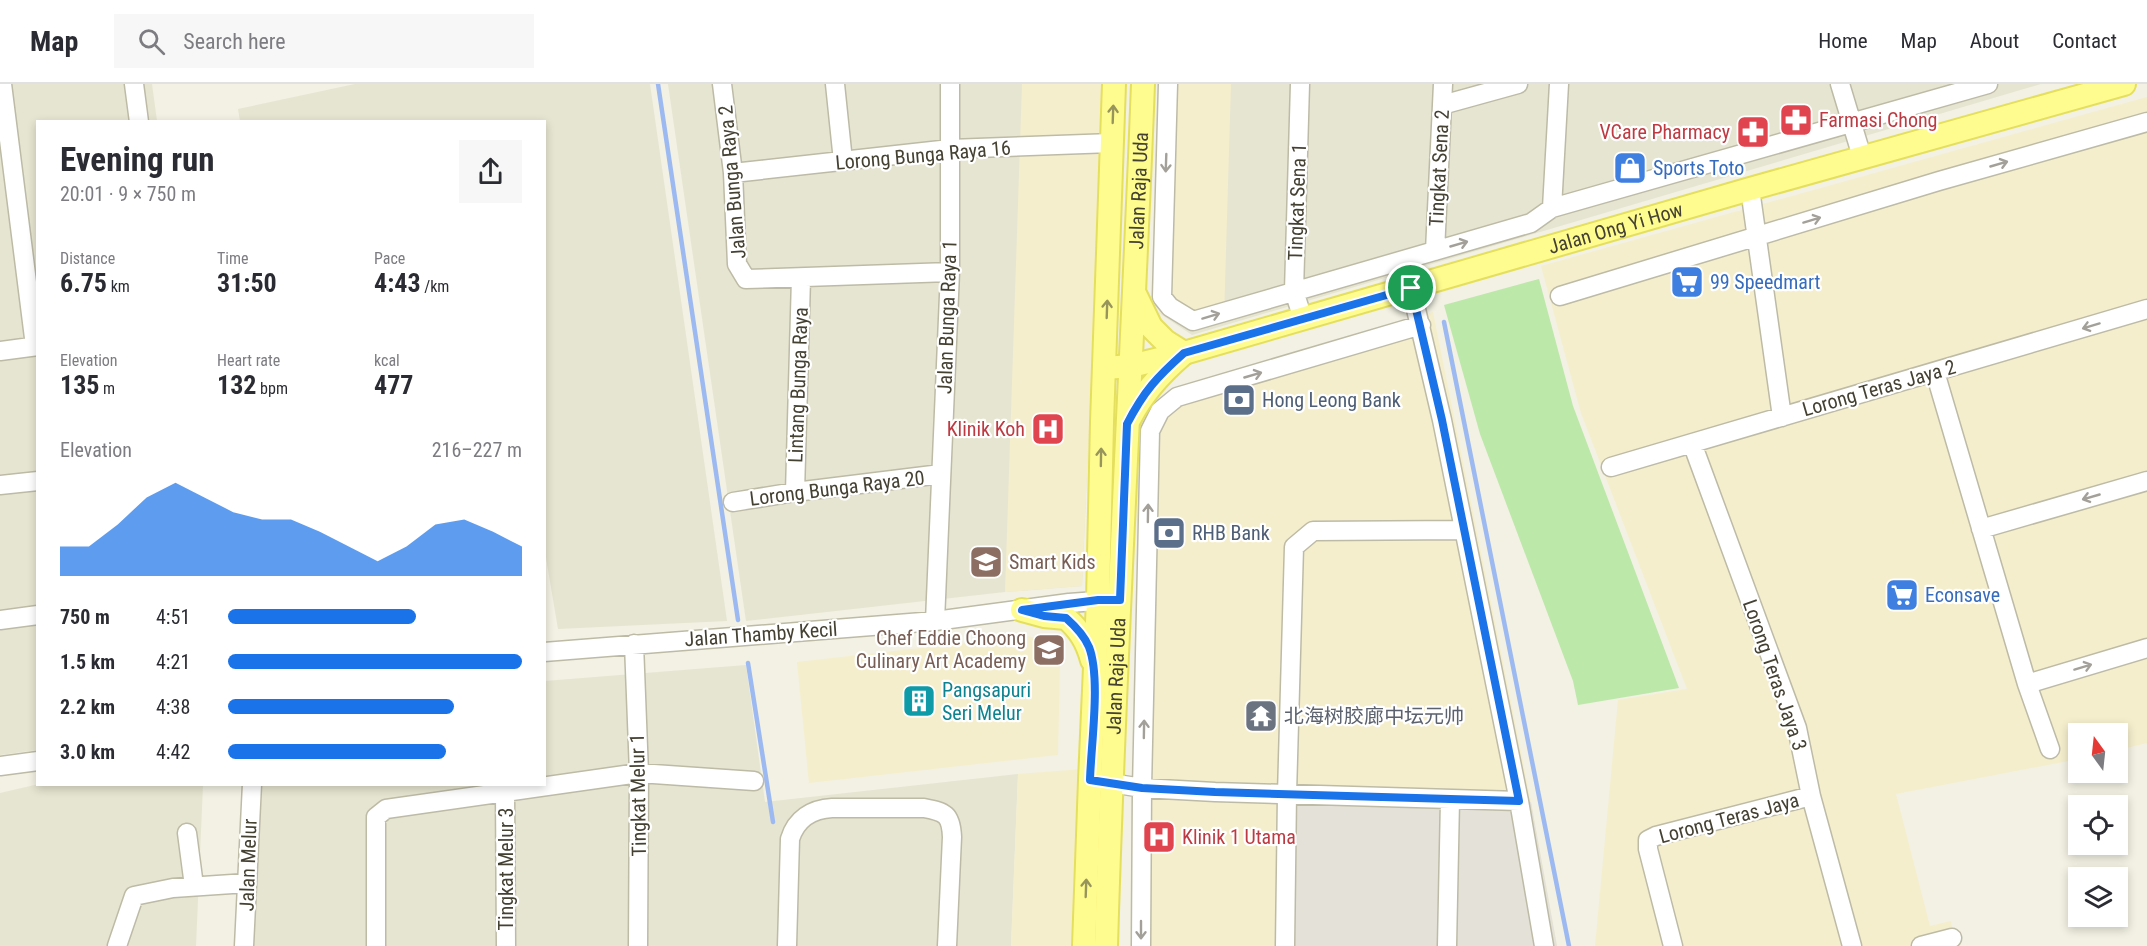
<!DOCTYPE html>
<html lang="en">
<head>
<meta charset="utf-8">
<style>
	:root { --surface:#fff; --page:#f7f7f7; --text:#2b2b33; --muted:#7c7c81; --line:#e1e1e2; --accent:#1a73e8 }
	body { margin:0; font-family:"Roboto Condensed","Noto Sans SC",sans-serif; background:var(--page); color:var(--text); height:100vh; display:flex; flex-direction:column; font-size:22px; white-space:nowrap }
	* { box-sizing:border-box; margin:0 }
	p { font-size:20px; color:var(--muted) }
	.icon { flex:none; width:33px; height:33px; fill:none; stroke:currentColor; stroke-width:2; stroke-linecap:round; stroke-linejoin:round }
	.map { position:relative; flex:1; overflow:hidden }
	.sheet { position:absolute; left:36px; top:36px; width:510px; height:666px; display:flex; flex-direction:column; background:var(--surface); border-radius:0px; box-shadow:0 3px 9px #0003 }
	.sheet>* { flex:none }
	.needle { width:39px; rotate:345deg }
	.controls { position:absolute; left:2068px; top:639px; display:grid; gap:12px }
	.controls a { display:grid; place-items:center; width:60px; height:60px; border-radius:0px; background:var(--surface); box-shadow:0 3px 9px #0003; font-size:30px }
	.pin { position:absolute; display:grid; place-items:center; width:51px; height:51px; color:#fff; margin:-26px; border:3px solid #fff; border-radius:50%; box-shadow:0 2px 6px #0007 }
	.round { display:grid; place-items:center; flex:none; width:63px; height:63px; border-radius:0px; background:var(--page) }
	.overview { display:flex; align-items:center; justify-content:space-between; height:102px; padding:0 24px }
	h1 { font-size:33px; font-weight:700; line-height:45px }
	.figures { display:grid; grid-template-columns:repeat(3,1fr); gap:9px; height:102px; padding:6px 24px }
	.figures div { display:grid; align-content:center }
	.figures b { font-size:26px; font-weight:700 }
	.figures small { font-size:16px; font-weight:400 }
	.figures p { font-size:16px }
	.chart { height:168px; padding:12px 24px }
	.chart p { display:flex; justify-content:space-between }
	.chart svg { width:100%; height:108px; margin-top:6px; fill:var(--accent); opacity:.7 }
	ul { padding:0 24px; list-style:none; font-size:20px }
	li { display:grid; grid-template-columns:96px 72px 1fr; align-items:center; height:45px }
	li i { height:15px; border-radius:8px; background:var(--accent) }
	header { display:flex; align-items:center; gap:36px; box-sizing:border-box; height:84px; padding:0 30px; background:var(--surface); border-bottom:2px solid var(--line) }
	header strong { font-size:28px }
	nav { display:flex; gap:33px; margin-inline-start:auto; font-size:21px }
	.search { width:420px; height:54px; background:var(--page); display:flex; align-items:center; gap:15px; box-sizing:border-box; padding:0 21px; border-radius:0px; color:var(--muted); font-size:22px }
	.map>svg:first-child { display:block }
	.residential { fill:#e6e5d1 }
	.commercial { fill:#f5eecd }
	.industrial { fill:#e4e1d8 }
	.green { fill:#bce8aa }
	.lines { fill:none; stroke-linecap:round; stroke-linejoin:round }
	.stream { stroke:#9db9f1; stroke-width:4.5 }
	.minor-casing { stroke:#bdbba6; stroke-width:21 }
	.major-casing { stroke:#e5df5e; stroke-width:26 }
	.minor { stroke:#fff; stroke-width:18 }
	.major { stroke:#fffc8f; stroke-width:22 }
	.oneway { stroke:#98955c }
	.oneway2 { stroke:#a2a099 }
	.route-casing { stroke:#fff; stroke-width:12 }
	.route { stroke:#1a73e8; stroke-width:8 }
	.labels { text-anchor:middle; dominant-baseline:central; stroke-width:4.5; stroke-linejoin:round; paint-order:stroke }
	.health-label { font-size:20px; fill:#be3a42; stroke:#fff; text-anchor:start }
	.street-label { font-size:20px; fill:#444133; stroke:#fff }
	.shop-label { font-size:20px; fill:#366cbe; stroke:#fff; text-anchor:start }
	.service-label { font-size:20px; fill:#4e5e75; stroke:#fff; text-anchor:start }
	.education-label { font-size:20px; fill:#785e54; stroke:#fff; text-anchor:start }
	.culture-label { font-size:20px; fill:#0d838f; stroke:#fff; text-anchor:start }
	.worship-label { font-size:20px; fill:#5b616d; stroke:#fff; text-anchor:start }
</style>
</head>
<body>
<header>
<strong>Map</strong>
<div class="search"><svg class="icon" aria-label="search" viewBox="0 0 24 24"><circle cx="10" cy="10" r="6"/><path d="M15 15l6 6"/></svg>Search here</div>
<nav><a>Home</a><a>Map</a><a>About</a><a>Contact</a></nav>
</header>
<div class="map">
<svg width="2147" height="862" viewBox="0 0 2147 862">
	<rect width="100%" height="100%" fill="#f2f1e3"/>
	<path class="residential" d="M0,0H152L157,37L38,38L37,666L0,671Z
		M355,0H650L727,537L558,545L544,462V38L240,37L238,25Z
		M668,0H1107L1102,48L1082,502L1005,508L746,537Z
		M1162,0H2041L1192,251L1159,229Z
		M746,581L765,718L1018,690L1011,862H235L242,701L544,700L545,597Z
		M39,700L203,701L196,862H0V709Z"/>
	<path class="commercial" d="M1022,0H1107L1102,48L1082,502L1005,508Z
		M1164,0H1231L1224,234L1191,243L1159,229Z
		M2147,13V659L2118,666V650H2079V675L1896,710L1930,842L1951,837L1954,854L1921,862H1595L1618,616L1687,605L1581,329L1541,182Z
		M1433,228L1531,718L1557,862H1136L1144,336L1176,307Z
		M1027,552L1045,556L1057,572L1060,583L1058,671L809,699L797,578Z
		M1083,685L1079,862H1011L1018,690Z"/>
	<path class="industrial" d="M1298,701L1531,718L1557,862H1293Z"/>
	<path class="green" d="M1539,195L1573,322L1679,604L1578,621L1573,597L1480,350L1444,221Z"/>
	<g class="lines">
		<path class="stream" d="M658,0L738,536
			M1444,238L1569,862
			M748,579L773,738"/>
		<defs>
			<path id="minor" d="M2,0L35,262
				M134,0L139,38
				M722,0L733,89L737,180L746,195L950,188
				M835,0L843,77
				M1168,0L1162,213L1170,223L1193,237L1531,139L1552,124L1988,0
				M1300,0L1294,207L1303,235
				M1840,0L1862,73
				M1442,21L1518,0
				M733,89L950,65L1112,59
				M1750,105L1782,333
				M1552,124L1559,0
				M1435,167L1443,0
				M1411,204L1442,336L1519,717L1544,862
				M1560,212L1939,97L2147,38
				M0,267L38,262
				M1935,288L2027,600L2050,665
				M1692,359L1797,644L1811,712L1852,862
				M1611,383L2147,225
				M0,401L38,397
				M795,408L801,194
				M733,418L795,408L941,390
				M1981,445L2147,397
				M0,536L38,531
				M935,537L950,188V0
				M634,560L639,689L638,862
				M544,568L935,537L1069,519L1110,516
				M2027,600L2147,564
				M0,682L38,677
				M1099,697L1142,704L1215,708L1519,717
				M505,708L506,862
				M187,749L194,802
				M117,862L134,812L173,804L247,799
				M244,862L252,700
				M376,862V733L386,725L639,689L754,697
				M787,862L790,755C796,735 812,725 832,724H924C945,728 951,730 952,753L947,862
				M1141,862L1142,704L1150,347L1160,327L1177,313L1421,241
				M1285,862L1287,710L1294,463L1313,447L1463,446
				M1447,862L1450,716
				M1673,862L1648,765V756L1656,752L1811,712
				M1921,862L1952,854"/>
			<g id="major">
				<path d="M1136,212L1151,243L1165,257L1184,269"/>
				<path id="s1" d="M1105,284L1131,282L1184,269L1750,105L2124,0"/>
				<path d="M1130,334C1143,309 1159,291 1181,272"/>
				<path d="M1022,526L1044,532L1066,534C1080,546 1087,558 1092,576"/>
				<path d="M1084,862L1090,696L1098,516L1102,338L1114,0"/>
				<path id="s2" d="M1106,862C1114,574 1132,287 1143,0"/>
			</g>
		</defs>
		<use href="#minor" class="minor-casing"/>
		<use href="#major" class="major-casing"/>
		<use href="#minor" class="minor"/>
		<use href="#major" class="major"/>
	</g>
	<defs><path id="oneway-shaft" d="M-6 0H5M1.5-3L5.5 0L1.5 3" fill="none" stroke-width="1.6" stroke-linecap="round" stroke-linejoin="round" transform="scale(1.5)"/></defs>
	<g class="oneway">
		<use href="#oneway-shaft" transform="translate(1113 30) rotate(-88)"/>
		<use href="#oneway-shaft" transform="translate(1107 225) rotate(-88)"/>
		<use href="#oneway-shaft" transform="translate(1101 373) rotate(-89)"/>
		<use href="#oneway-shaft" transform="translate(1086 804) rotate(-88)"/>
	</g>
	<g class="oneway2">
		<use href="#oneway-shaft" transform="translate(1166 79) rotate(92)"/>
		<use href="#oneway-shaft" transform="translate(1999 80) rotate(-16)"/>
		<use href="#oneway-shaft" transform="translate(1812 136) rotate(-17)"/>
		<use href="#oneway-shaft" transform="translate(1459 160) rotate(-16)"/>
		<use href="#oneway-shaft" transform="translate(1211 232) rotate(-17)"/>
		<use href="#oneway-shaft" transform="translate(2091 242) rotate(163)"/>
		<use href="#oneway-shaft" transform="translate(1253 291) rotate(-16)"/>
		<use href="#oneway-shaft" transform="translate(2091 413) rotate(164)"/>
		<use href="#oneway-shaft" transform="translate(1148 429) rotate(-89)"/>
		<use href="#oneway-shaft" transform="translate(2083 583) rotate(-17)"/>
		<use href="#oneway-shaft" transform="translate(1144 645) rotate(-89)"/>
		<use href="#oneway-shaft" transform="translate(1141 846) rotate(90)"/>
	</g>
	<g class="lines">
		<defs>
			<path id="route" d="M1411,204L1442,336L1519,717L1215,708L1142,704L1090,696C1091,660 1101,594 1089,563C1084,551 1075,542 1066,534L1044,532L1022,526L1098,516H1120L1127,340C1144,307 1157,293 1184,269Z"/>
		</defs>
		<use href="#route" class="route-casing"/>
		<use href="#route" class="route"/>
	</g>
	<defs>
		<symbol id="pharmacy-square" viewBox="-11 -11 22 22"><rect x="-9" y="-9" width="18" height="18" rx="4" fill="#e0444e" stroke="#fff"/><path d="M-2-6h4v4h4v4h-4v4h-4v-4h-4v-4h4Z" fill="#fff"/></symbol>
		<symbol id="shop-square" viewBox="-11 -11 22 22"><rect x="-9" y="-9" width="18" height="18" rx="4" fill="#3f7fe0" stroke="#fff"/><path d="M-5-2.5h2.3a2.7 3.5 0 0 1 5.4 0H5L5.5 6h-11ZM-1.5-2.5h3a1.5 2.3 0 0 0-3 0Z" fill="#fff"/></symbol>
		<symbol id="supermarket-square" viewBox="-11 -11 22 22"><rect x="-9" y="-9" width="18" height="18" rx="4" fill="#3f7fe0" stroke="#fff"/><path d="M-6-5.5h2.5l.6 2H6L4.5 2H-2.5L-4.4-4H-6ZM-1.5 3.2a1.3 1.3 0 1 0 .1 0ZM3 3.2a1.3 1.3 0 1 0 .1 0Z" fill="#fff"/></symbol>
		<symbol id="bank-square" viewBox="-11 -11 22 22"><rect x="-9" y="-9" width="18" height="18" rx="4" fill="#5c6f8a" stroke="#fff"/><path d="M-6-4H6V4H-6ZM0-2.3a2.3 2.3 0 1 0 0 4.6a2.3 2.3 0 1 0 0-4.6Z" fill="#fff"/></symbol>
		<symbol id="hospital-square" viewBox="-11 -11 22 22"><rect x="-9" y="-9" width="18" height="18" rx="4" fill="#e0444e" stroke="#fff"/><path d="M-5-5h3v3.5h4V-5h3V5h-3V1.5h-4V5h-3Z" fill="#fff"/></symbol>
		<symbol id="school-square" viewBox="-11 -11 22 22"><rect x="-9" y="-9" width="18" height="18" rx="4" fill="#8d6e63" stroke="#fff"/><path d="M0-5L7-2L0 1L-7-2ZM-4 1L0 2.5L4 1V4Q0 6-4 4Z" fill="#fff"/></symbol>
		<symbol id="university-square" viewBox="-11 -11 22 22"><rect x="-9" y="-9" width="18" height="18" rx="4" fill="#8d6e63" stroke="#fff"/><path d="M0-5L7-2L0 1L-7-2ZM-4 1L0 2.5L4 1V4Q0 6-4 4Z" fill="#fff"/></symbol>
		<symbol id="building-square" viewBox="-11 -11 22 22"><rect x="-9" y="-9" width="18" height="18" rx="4" fill="#0f9aa8" stroke="#fff"/><path d="M-4-6H4V6H1V3H-1V6H-4ZM-2.5-4.3h1.7v1.8h-1.7ZM.8-4.3h1.7v1.8H.8ZM-2.5-1h1.7V.8h-1.7ZM.8-1h1.7V.8H.8Z" fill="#fff"/></symbol>
		<symbol id="temple-square" viewBox="-11 -11 22 22"><rect x="-9" y="-9" width="18" height="18" rx="4" fill="#6b7280" stroke="#fff"/><path d="M0-6L5-2H3V0L6.5 2.5H4V6H1.5V3h-3V6H-4V2.5H-6.5L-3 0V-2H-5Z" fill="#fff"/></symbol>
	</defs>
	<g fill-rule="evenodd">
		<use href="#pharmacy-square" x="1777" y="17" width="38" height="38"/>
		<use href="#pharmacy-square" x="1734" y="29" width="38" height="38"/>
		<use href="#shop-square" x="1611" y="65" width="38" height="38"/>
		<use href="#supermarket-square" x="1668" y="179" width="38" height="38"/>
		<use href="#bank-square" x="1220" y="297" width="38" height="38"/>
		<use href="#hospital-square" x="1029" y="326" width="38" height="38"/>
		<use href="#bank-square" x="1150" y="430" width="38" height="38"/>
		<use href="#school-square" x="967" y="459" width="38" height="38"/>
		<use href="#supermarket-square" x="1883" y="492" width="38" height="38"/>
		<use href="#university-square" x="1030" y="547" width="38" height="38"/>
		<use href="#building-square" x="900" y="598" width="38" height="38"/>
		<use href="#temple-square" x="1242" y="613" width="38" height="38"/>
		<use href="#hospital-square" x="1140" y="734" width="38" height="38"/>
	</g>
	<g class="labels">
		<g class="health-label">
			<text x="1819" y="36">Farmasi Chong</text>
			<text x="1730" y="48" text-anchor="end">VCare Pharmacy</text>
			<text x="1025" y="345" text-anchor="end">Klinik Koh</text>
			<text x="1182" y="753">Klinik 1 Utama</text>
		</g>
		<g class="street-label">
			<text transform="translate(923 71) rotate(-5)">Lorong Bunga Raya 16</text>
			<text transform="translate(1439 84) rotate(-87)">Tingkat Sena 2</text>
			<text transform="translate(732 98) rotate(-95)">Jalan Bunga Raya 2</text>
			<text stroke="none"><textPath href="#s2" startOffset="756">Jalan Raja Uda</textPath></text>
			<text transform="translate(1297 118) rotate(-88)">Tingkat Sena 1</text>
			<text stroke="none"><textPath href="#s1" startOffset="530">Jalan Ong Yi How</textPath></text>
			<text transform="translate(947 233) rotate(-88)">Jalan Bunga Raya 1</text>
			<text transform="translate(798 301) rotate(-88)">Lintang Bunga Raya</text>
			<text transform="translate(1879 304) rotate(-16)">Lorong Teras Jaya 2</text>
			<text transform="translate(837 404) rotate(-7)">Lorong Bunga Raya 20</text>
			<text transform="translate(761 550) rotate(-4)">Jalan Thamby Kecil</text>
			<text transform="translate(1775 591) rotate(71)">Lorong Teras Jaya 3</text>
			<text stroke="none"><textPath href="#s2" startOffset="270">Jalan Raja Uda</textPath></text>
			<text transform="translate(638 711) rotate(-91)">Tingkat Melur 1</text>
			<text transform="translate(1729 734) rotate(-15)">Lorong Teras Jaya</text>
			<text transform="translate(248 781) rotate(-88)">Jalan Melur</text>
			<text transform="translate(506 785) rotate(-90)">Tingkat Melur 3</text>
		</g>
		<g class="shop-label">
			<text x="1653" y="84">Sports Toto</text>
			<text x="1710" y="198">99 Speedmart</text>
			<text x="1925" y="511">Econsave</text>
		</g>
		<g class="service-label">
			<text x="1262" y="316">Hong Leong Bank</text>
			<text x="1192" y="449">RHB Bank</text>
		</g>
		<g class="education-label">
			<text x="1009" y="478">Smart Kids</text>
			<text x="1026" y="554" text-anchor="end">Chef Eddie Choong<tspan x="1026" dy="23">Culinary Art Academy</tspan></text>
		</g>
		<g class="culture-label">
			<text x="942" y="606">Pangsapuri<tspan x="942" dy="23">Seri Melur</tspan></text>
		</g>
		<g class="worship-label">
			<text x="1284" y="632">北海树胶廊中坛元帅</text>
		</g>
	</g>
</svg>
<div class="controls">
<a><svg class="needle" viewBox="-14 -14 28 28"><path d="M0-13l5 13h-10z" fill="#e53935"/><path d="M0 13l5-13h-10z" fill="#7c7c81"/></svg></a>
<a><svg class="icon" aria-label="locate" viewBox="0 0 24 24"><circle cx="12" cy="12" r="6"/><path d="M12 2v4M12 18v4M2 12h4M18 12h4"/></svg></a>
<a><svg class="icon" aria-label="layers" viewBox="0 0 24 24"><path d="M12 4l9 5-9 5-9-5zM3 14l9 5 9-5"/></svg></a>
</div>
<div class="pin" style="left:1411px;top:204px;background:#1e9e55"><svg class="icon" aria-label="arrive" viewBox="0 0 24 24"><path d="M6 21V4h12l-3 4 3 4H6"/></svg></div>
<section class="sheet">
<div class="overview"><div><h1>Evening run</h1><p>20:01 · 9 × 750 m</p></div><a class="round"><svg class="icon" aria-label="share" viewBox="0 0 24 24"><path d="M12 15V3M7 8l5-5 5 5M5 13v7h14v-7"/></svg></a></div>
<div class="figures">
<div><p>Distance</p><b>6.75<small> km</small></b></div>
<div><p>Time</p><b>31:50</b></div>
<div><p>Pace</p><b>4:43<small> /km</small></b></div>
</div>
<div class="figures">
<div><p>Elevation</p><b>135<small> m</small></b></div>
<div><p>Heart rate</p><b>132<small> bpm</small></b></div>
<div><p>kcal</p><b>477</b></div>
</div>
<div class="chart"><p><span>Elevation</span>216–227 m</p>
<svg viewBox="0 0 160 44" preserveAspectRatio="none"><path d="M0 44V32L10 32L20 23L30 12L40 6L50 12L60 18L70 21L80 21L90 26L100 32L110 38L120 32L130 23L140 21L150 26L160 32V44z"/></svg>
</div>
<ul>
<li><b>750 m</b>4:51<i style="width:64%"></i></li>
<li><b>1.5 km</b>4:21<i style="width:100%"></i></li>
<li><b>2.2 km</b>4:38<i style="width:77%"></i></li>
<li><b>3.0 km</b>4:42<i style="width:74%"></i></li>
</ul>
</section>
</div>
</body>
</html>
